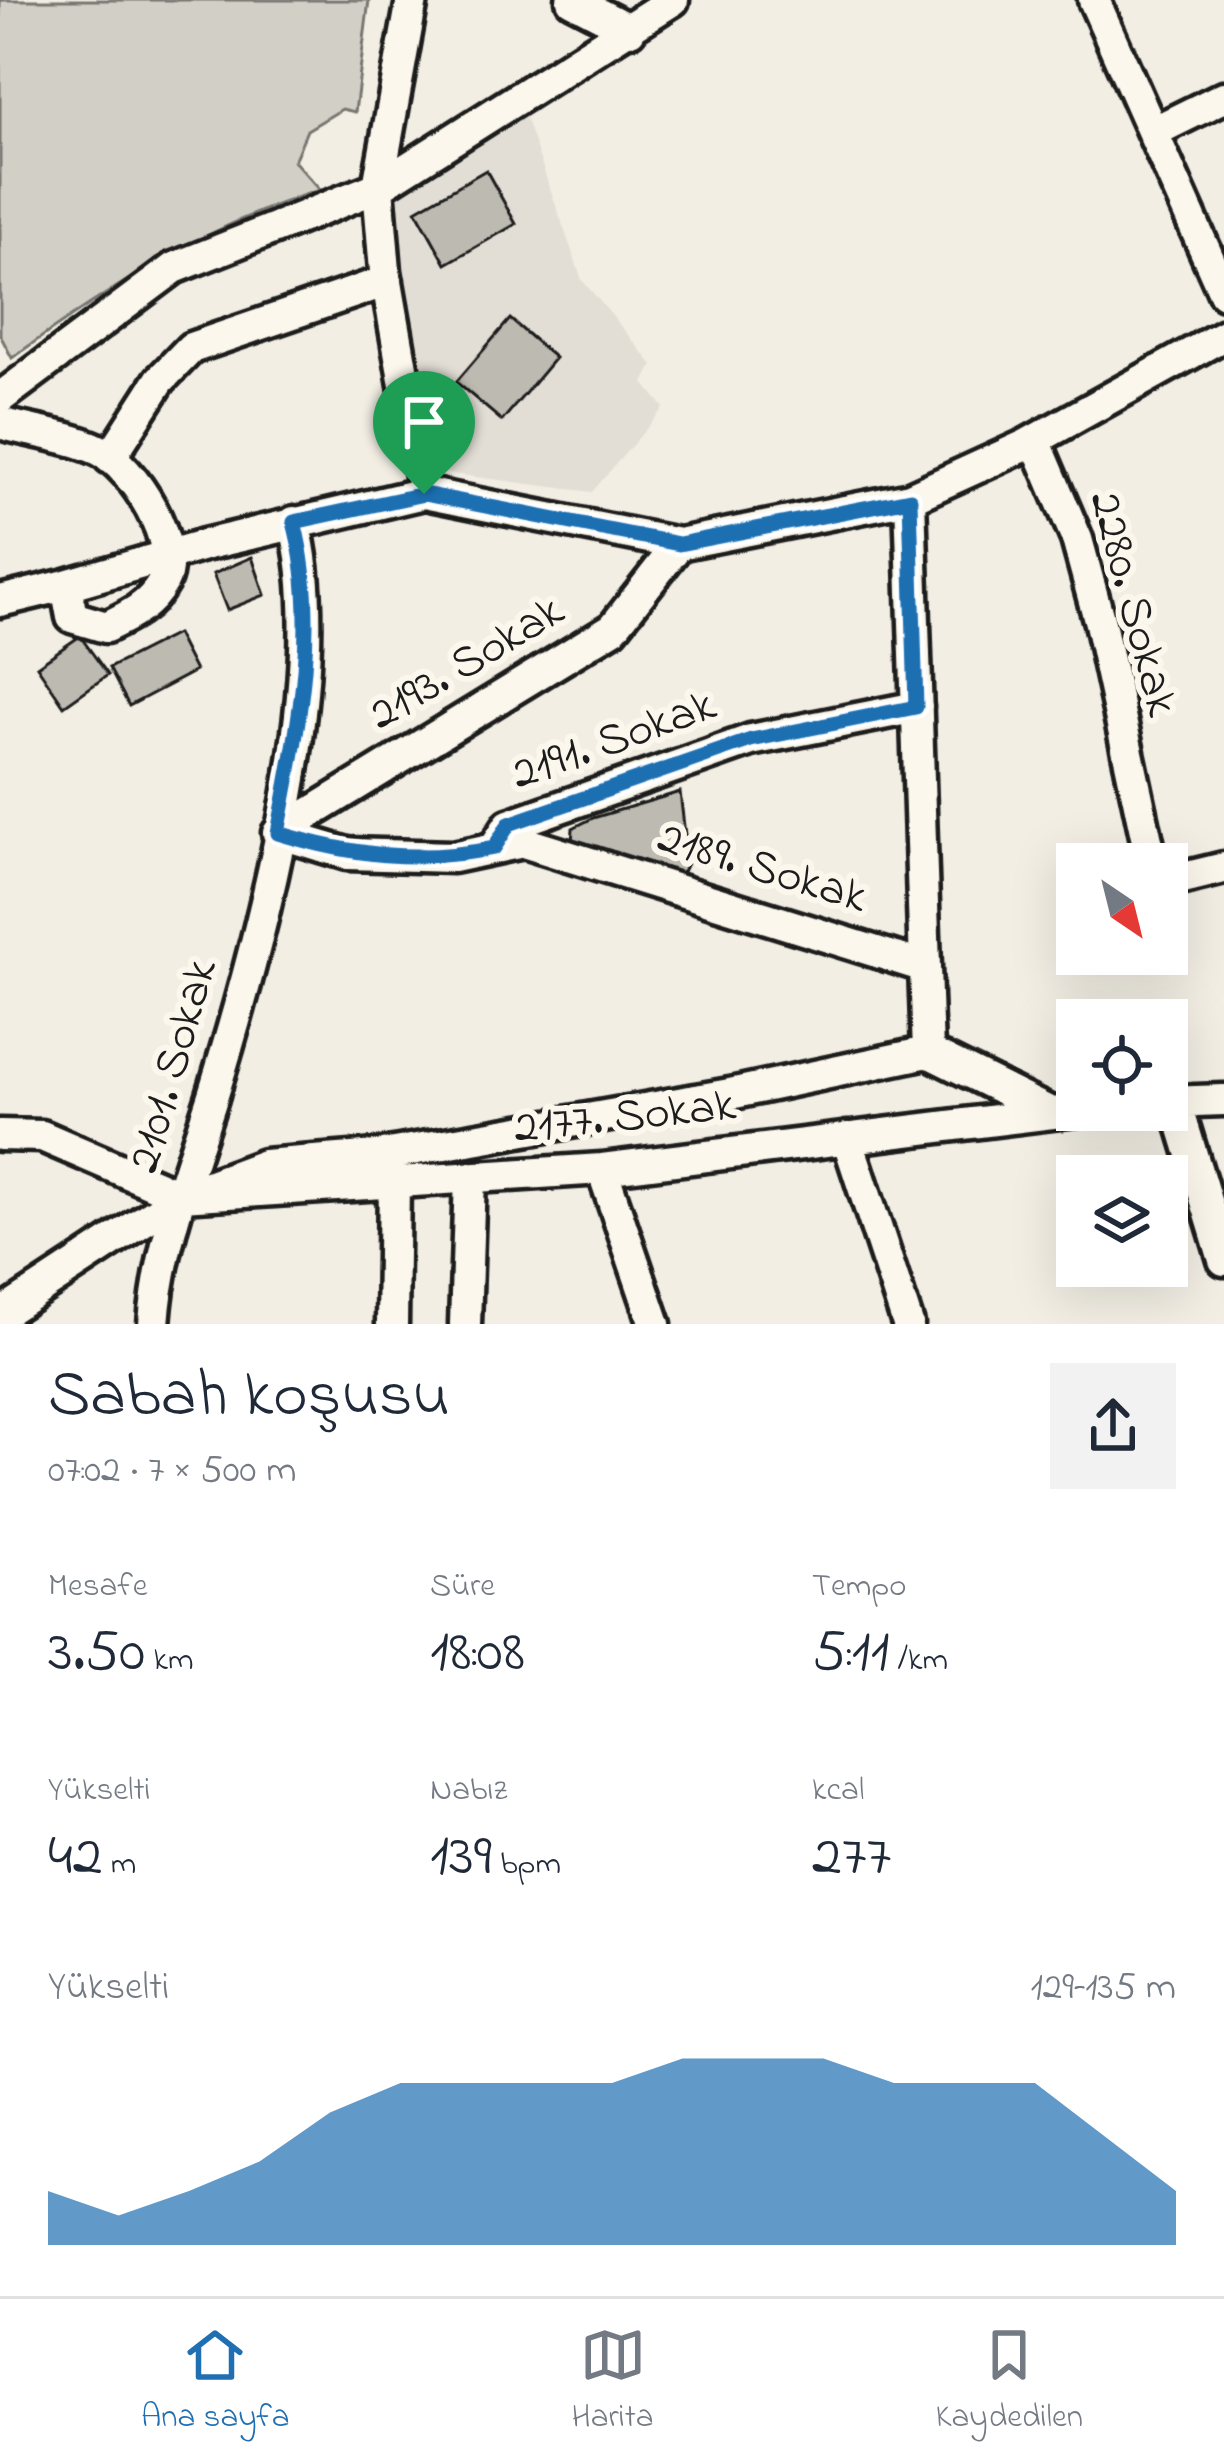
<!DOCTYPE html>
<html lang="tr">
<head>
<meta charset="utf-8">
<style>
	:root { --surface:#fff; --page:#f2f2f3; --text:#1f2937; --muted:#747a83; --line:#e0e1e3; --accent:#1f6fb2 }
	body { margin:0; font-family:"Indie Flower",sans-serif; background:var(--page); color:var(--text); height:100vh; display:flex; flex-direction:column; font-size:45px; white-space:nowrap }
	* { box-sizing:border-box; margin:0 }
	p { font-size:39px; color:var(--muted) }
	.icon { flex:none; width:66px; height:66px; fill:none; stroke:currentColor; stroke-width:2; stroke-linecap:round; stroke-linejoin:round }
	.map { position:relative; height:1324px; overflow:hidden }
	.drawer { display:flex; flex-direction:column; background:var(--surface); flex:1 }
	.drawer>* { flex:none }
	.needle { width:78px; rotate:145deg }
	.tools { position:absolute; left:1056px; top:843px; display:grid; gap:24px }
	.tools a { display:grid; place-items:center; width:132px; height:132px; border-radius:0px; background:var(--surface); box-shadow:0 12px 48px #0002; font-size:60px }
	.pin { position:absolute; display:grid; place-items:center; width:102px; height:102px; color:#fff; margin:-123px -51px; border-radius:50% 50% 50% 0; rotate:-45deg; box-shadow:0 0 12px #0007 }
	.pin .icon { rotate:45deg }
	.round { display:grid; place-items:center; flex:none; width:126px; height:126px; border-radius:0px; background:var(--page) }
	.overview { display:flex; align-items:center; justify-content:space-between; height:204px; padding:0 48px }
	h1 { font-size:66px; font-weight:600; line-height:90px }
	.stats { display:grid; grid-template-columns:repeat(3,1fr); gap:18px; height:204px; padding:12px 48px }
	.stats div { display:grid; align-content:center }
	.stats b { font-size:60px; font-weight:600 }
	.stats small { font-size:33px; font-weight:400 }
	.stats p { font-size:33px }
	.chart { height:336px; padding:24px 48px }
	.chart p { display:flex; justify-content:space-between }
	.chart svg { width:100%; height:216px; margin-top:12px; fill:var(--accent); opacity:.7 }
	.dock { display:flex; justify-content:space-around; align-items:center; height:168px; border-top:3px solid var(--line); background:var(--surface); font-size:33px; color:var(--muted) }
	.dock a { display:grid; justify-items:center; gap:6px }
	.dock .on { color:var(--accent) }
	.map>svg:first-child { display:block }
	.built { fill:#e2ded5 }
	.green { fill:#d2cfc6; stroke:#777671; stroke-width:3 }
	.building { fill:#bdbab1; stroke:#1c1c1c; stroke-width:3 }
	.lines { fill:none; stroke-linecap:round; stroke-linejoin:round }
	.minor-casing { stroke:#1c1c1c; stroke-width:39 }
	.minor { stroke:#fbf7ec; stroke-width:30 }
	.route-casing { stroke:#fff; stroke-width:24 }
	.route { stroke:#1f6fb2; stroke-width:15 }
	.labels { text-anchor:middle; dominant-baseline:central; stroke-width:12; stroke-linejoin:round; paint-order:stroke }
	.street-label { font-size:48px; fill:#1c1c1c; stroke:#fbf7ec }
</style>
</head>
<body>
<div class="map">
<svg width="1224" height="1324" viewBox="0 0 1224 1324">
	<rect width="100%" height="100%" fill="#f2eee4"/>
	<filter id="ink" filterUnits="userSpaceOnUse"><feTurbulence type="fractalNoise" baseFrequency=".00833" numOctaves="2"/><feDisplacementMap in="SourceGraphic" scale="24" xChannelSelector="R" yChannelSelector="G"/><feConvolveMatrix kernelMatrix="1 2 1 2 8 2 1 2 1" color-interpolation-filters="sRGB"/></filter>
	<g filter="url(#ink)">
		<path class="built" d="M525,117L582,280L653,365L644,383L664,408L592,492L429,471L391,194Z"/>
		<path class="green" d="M0,0H369L355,112L342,109L307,130L294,161L320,190C206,225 108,289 12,358L0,335Z"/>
		<path class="building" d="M486,170L516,224L446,264L416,210Z
			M510,319L555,358L502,421L456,382Z
			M252,557L265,595L227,610L213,574Z
			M176,634L195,671L129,706L109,668Z
			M80,636L108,675L64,706L37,666Z
			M680,792L688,861L681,876L572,843L573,828L593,818Z"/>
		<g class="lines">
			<defs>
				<path id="minor" d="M412,0L378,187L385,271L424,493
					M572,0L630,30
					M1094,0L1224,293
					M1153,132L1224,97
					M0,398L174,268L378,187L673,0
					M0,423C31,432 69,436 99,450C133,466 182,545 163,582C150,606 129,616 106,627L72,617L66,585L204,545L424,493L679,544L910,498L1024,446L1224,335
					M1035,440L1077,539L1100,623L1152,864
					M110,458L160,380L191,348L387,281
					M910,498L925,967
					M0,601L66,585
					M278,833L347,854L453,857L523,842L925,967L928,1052
					M278,833L613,628L679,544
					M494,848L509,825L751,740L917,707
					M1167,882L1224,868
					M1167,1102L1224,1100
					M1176,1102L1224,1260
					M0,1135L42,1136L181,1196L602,1169L1077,1110
					M847,1138L908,1324
					M602,1169L655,1324
					M0,1315L181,1196L264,1165L377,1156L730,1094L928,1052L1049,1112
					M154,1324C159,1247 190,1168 213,1095C259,945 334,673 294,522
					M392,1324L394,1183
					M465,1324L470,1178"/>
			</defs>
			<use href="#minor" class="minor-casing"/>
			<use href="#minor" class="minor"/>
		</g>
	</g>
	<g class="lines" filter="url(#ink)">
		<defs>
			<path id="route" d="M424,494L679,544L910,499L916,707L751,740L509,824L494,848C419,864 350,855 278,833C297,733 321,623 294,522Z"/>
		</defs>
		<use href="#route" class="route-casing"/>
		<use href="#route" class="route"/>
	</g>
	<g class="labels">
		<g class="street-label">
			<text transform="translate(1132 604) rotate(75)">2280. Sokak</text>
			<text transform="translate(467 664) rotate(-31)">2193. Sokak</text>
			<text transform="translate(614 741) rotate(-20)">2191. Sokak</text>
			<text transform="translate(762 869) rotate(17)">2189. Sokak</text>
			<text transform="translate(174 1066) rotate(-74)">2101. Sokak</text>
			<text transform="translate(625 1118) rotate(-6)">2177. Sokak</text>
		</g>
	</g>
</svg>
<div class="tools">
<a><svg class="needle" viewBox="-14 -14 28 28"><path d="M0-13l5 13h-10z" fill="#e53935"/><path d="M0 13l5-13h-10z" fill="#747a83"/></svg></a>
<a><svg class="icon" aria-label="locate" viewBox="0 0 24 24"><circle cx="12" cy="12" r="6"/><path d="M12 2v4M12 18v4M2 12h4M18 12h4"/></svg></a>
<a><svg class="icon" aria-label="layers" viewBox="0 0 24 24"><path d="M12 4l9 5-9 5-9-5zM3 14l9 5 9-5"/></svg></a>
</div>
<div class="pin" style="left:424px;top:494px;background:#1e9e55"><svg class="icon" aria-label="arrive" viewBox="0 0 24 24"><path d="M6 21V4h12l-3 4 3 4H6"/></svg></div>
</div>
<section class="drawer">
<div class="overview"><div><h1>Sabah koşusu</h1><p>07:02 · 7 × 500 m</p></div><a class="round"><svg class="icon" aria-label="share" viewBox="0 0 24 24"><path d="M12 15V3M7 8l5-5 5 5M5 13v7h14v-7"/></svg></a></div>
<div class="stats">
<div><p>Mesafe</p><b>3.50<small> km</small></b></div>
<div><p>Süre</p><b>18:08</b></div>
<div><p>Tempo</p><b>5:11<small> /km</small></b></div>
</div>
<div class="stats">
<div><p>Yükselti</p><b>42<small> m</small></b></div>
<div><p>Nabız</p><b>139<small> bpm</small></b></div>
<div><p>kcal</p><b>277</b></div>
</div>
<div class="chart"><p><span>Yükselti</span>129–135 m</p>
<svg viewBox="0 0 160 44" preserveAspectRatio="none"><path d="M0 44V33L10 38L20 33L30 27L40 17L50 11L60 11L70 11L80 11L90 6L100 6L110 6L120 11L130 11L140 11L150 22L160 33V44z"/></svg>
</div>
</section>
<nav class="dock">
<a class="on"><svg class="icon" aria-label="home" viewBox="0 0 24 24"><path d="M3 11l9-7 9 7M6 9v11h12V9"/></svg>Ana sayfa</a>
<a><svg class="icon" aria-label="map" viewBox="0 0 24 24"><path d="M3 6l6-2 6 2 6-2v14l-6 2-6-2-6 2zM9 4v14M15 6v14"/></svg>Harita</a>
<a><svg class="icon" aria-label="saved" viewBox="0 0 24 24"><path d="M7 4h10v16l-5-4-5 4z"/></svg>Kaydedilen</a>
</nav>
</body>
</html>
